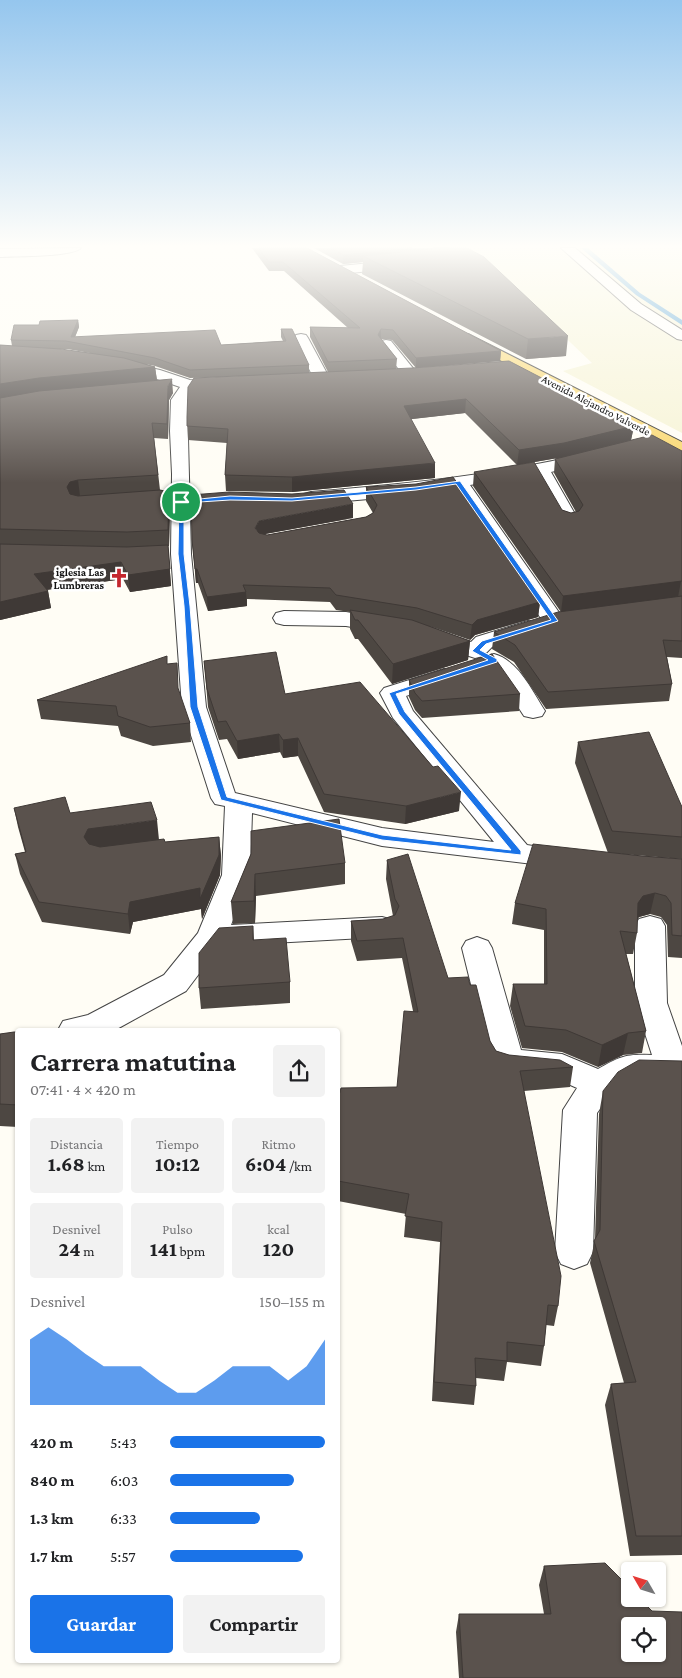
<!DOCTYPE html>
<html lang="es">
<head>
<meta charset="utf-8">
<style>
	:root { --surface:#fff; --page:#f2f2f2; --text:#202124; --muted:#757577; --accent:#1a73e8 }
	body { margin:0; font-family:"Crimson Pro",serif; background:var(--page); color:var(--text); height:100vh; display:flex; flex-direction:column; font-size:19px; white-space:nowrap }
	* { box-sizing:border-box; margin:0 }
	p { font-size:16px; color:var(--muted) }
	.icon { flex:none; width:28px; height:28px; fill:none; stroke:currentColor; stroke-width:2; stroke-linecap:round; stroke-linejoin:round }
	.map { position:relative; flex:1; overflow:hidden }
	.sheet { position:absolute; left:15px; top:1028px; width:325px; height:635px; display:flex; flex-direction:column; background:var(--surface); border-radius:5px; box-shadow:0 1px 4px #0004 }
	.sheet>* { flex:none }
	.needle { width:32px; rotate:309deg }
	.buttons { position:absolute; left:621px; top:1562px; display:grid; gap:10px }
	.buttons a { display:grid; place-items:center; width:45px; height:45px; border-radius:5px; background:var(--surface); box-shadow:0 1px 4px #0004; font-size:25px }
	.pin { position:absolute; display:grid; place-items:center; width:42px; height:42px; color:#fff; margin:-21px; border:2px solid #fff; border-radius:50%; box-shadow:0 1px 5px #0007 }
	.round { display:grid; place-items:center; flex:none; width:52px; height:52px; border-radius:5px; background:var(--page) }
	.headline { display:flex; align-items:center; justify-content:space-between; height:85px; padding:0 15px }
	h1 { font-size:28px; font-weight:700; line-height:38px }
	.stats { display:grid; grid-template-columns:repeat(3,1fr); gap:8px; height:85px; padding:5px 15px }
	.stats div { display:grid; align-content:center; border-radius:5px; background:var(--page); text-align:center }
	.stats b { font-size:21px; font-weight:700 }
	.stats small { font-size:14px; font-weight:400 }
	.stats p { font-size:14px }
	.chart { height:140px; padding:10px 15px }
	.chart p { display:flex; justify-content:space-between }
	.chart svg { width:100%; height:90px; margin-top:5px; fill:var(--accent); opacity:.7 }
	.action { display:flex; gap:10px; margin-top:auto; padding:10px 15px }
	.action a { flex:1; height:58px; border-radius:5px; background:var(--accent); color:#fff; font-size:20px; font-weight:700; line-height:58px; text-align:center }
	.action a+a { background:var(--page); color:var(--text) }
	ul { padding:0 15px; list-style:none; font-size:16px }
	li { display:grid; grid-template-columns:80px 60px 1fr; align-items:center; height:38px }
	li i { height:12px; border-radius:6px; background:var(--accent) }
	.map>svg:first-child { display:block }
	.farmland { fill:#f6f3d4 }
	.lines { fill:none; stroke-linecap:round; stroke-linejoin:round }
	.stream { fill:#3f96cf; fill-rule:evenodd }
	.minor-casing { stroke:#444; stroke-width:2 }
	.primary-casing { stroke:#222; stroke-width:2 }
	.minor { fill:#fff; fill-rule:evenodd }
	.primary { fill:#f9d66b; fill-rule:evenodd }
	.wall { fill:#4d4742; fill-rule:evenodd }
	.shaded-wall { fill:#3f3936 }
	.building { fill:#5a524d; stroke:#3f3936; fill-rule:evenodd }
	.route { fill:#1a73e8; stroke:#fff; fill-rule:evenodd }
	.labels { text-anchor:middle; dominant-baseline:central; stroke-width:5; stroke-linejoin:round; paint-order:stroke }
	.far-street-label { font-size:11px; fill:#111; stroke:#fff }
	.far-poi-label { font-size:11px; font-weight:bold; fill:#111; stroke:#fff; text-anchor:end }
</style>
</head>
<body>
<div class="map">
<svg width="682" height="1678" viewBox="0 0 682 1678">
	<rect width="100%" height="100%" fill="#fffdf5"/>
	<path class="farmland" d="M457,248H682V433L563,371L592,363L490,266Z"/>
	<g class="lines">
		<path class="stream" d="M581,248H588L640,293L682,320V325L636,295Z"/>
		<defs>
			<path id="minor" d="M81,248C71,257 16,256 0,257V249Z
				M434,248H449L458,256L454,261L441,264L340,274L334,270L340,266L443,256Z
				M561,248H575L641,304L682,330V340L677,339L631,310Z
				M301,334L306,335L308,338L330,379L328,382H316L314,379L294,338L296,335Z
				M386,340L391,341L416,372L419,375L416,378H406L381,347L379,344L381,341Z
				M119,361L160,370L190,380L212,381L214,384L212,387L194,389L187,400L191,554L206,707L235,793L382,828L494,842L393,718L380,693L384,688L444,669L452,671L456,676L452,681L406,696L413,711L527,845L576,853L580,859L576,865L566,868L382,846L252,813L250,875L231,925L382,917L393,920L397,927L393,934L382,937L220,946L186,991L115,1030H58L63,1021L88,1015L164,975L198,933L222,875L225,806L215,804L211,798L182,707L171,554L172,474L170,431L171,400L180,387L151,377L114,369L111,366L114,363Z
				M592,452L598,453L601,457L598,461L551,472L579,521L576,525L569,527L562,525L534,475L470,485L565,621L562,626L554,628L546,626L453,488L415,495L311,504L304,502L302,498L304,494L311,492C405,484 500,475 592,452Z
				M284,611L346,612L395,621L398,626L395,631L387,633L346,626L284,625L276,623L273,618L276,613Z
				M528,621L536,623L539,628L536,633L492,647L483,656L475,658L426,642L423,637L426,632L434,630L471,642L476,637Z
				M494,654C518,660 532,691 545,711L542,716L533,718L524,716L496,673L483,661L486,656Z
				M650,916L661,919L665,926L667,1003L682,1046V1081L634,1080L612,1093L597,1113L593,1252L587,1264L574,1269L561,1264L555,1252L563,1110L577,1088L557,1079L507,1074L495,1070L490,1061L462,948L466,941L477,937L488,941L492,948L521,1050L562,1054L598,1069C621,1056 626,1054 652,1055L635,1003V926L639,919Z"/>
			<path id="primary" d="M468,334L682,442V454L463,341L461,338L463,335Z"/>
		</defs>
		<use href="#minor" class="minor-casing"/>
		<use href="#primary" class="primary-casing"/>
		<use href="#minor" class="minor"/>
		<use href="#primary" class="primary"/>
	</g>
	<path class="wall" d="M252,248H307L501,351L500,361L416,368L392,340L381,339L397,359L396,369L634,426L631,440L682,451V658L667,657L672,684L669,701L546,709L514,662L492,649L494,632L561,612L473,486L474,472L562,510L571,513L576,512L554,473L555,459L558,458L517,465L465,413L411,419L435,478L292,492L226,491L225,475L227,443L188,440L187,417L251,376L190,378L155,366L145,364L155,367L157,380L173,393L169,400L168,439L154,438L160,490L169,492L170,508L169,546H168L171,586L130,592L123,579L47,590L48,591L51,608L0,620V345L12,346L11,340L39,325L78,320L79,327L75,337L221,345L283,341L281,337V329L309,365V373L328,372L310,337V327L348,328L284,271H269ZM51,349H67L90,353Z
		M314,248H467L566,356L526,359L362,274L363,262L343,264Z
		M366,487L540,602L538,617L475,635L470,640L429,626L470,641L468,660L392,684L358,639H355L350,629V612L336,610L330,602L247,599V606L208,611L198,583H196L192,540L353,518L264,534L267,535L366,517L373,513L366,501Z
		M204,661L285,694L459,811L405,824L324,812L298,756L283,758L280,752L238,759L227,739L219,740L208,707Z
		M167,664L190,723L191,742L153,746L121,736L118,726L41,719L37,700Z
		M409,680L520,694L519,711L422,718L415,710L409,697Z
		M578,742L682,807V859L611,853L642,856L682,859V958L668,957L667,925L661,917L650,914L639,917L637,919V933L633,954H626L646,1031L642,1053L623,1055L598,1067L562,1052L522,1048L510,1006L513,984H544V930L512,924L515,903L608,853L575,763Z
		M14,808L70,813L165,842L219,837L221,856L220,875L202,919L201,909L133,922L130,934L42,922L20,874L15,854L25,852L18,827Z
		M251,854L345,863V884L256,896L255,923L233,924L231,902Z
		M387,860L448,978L470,985L490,1041L496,1051L509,1055L573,1067L570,1087L524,1091L558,1306L554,1326L546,1325L544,1346L541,1366L507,1362L504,1381L476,1378V1386L474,1405L432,1401L440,1242L404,1237L406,1214L338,1201V1099L397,1087L413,1011L402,958L357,961L351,941V921L383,919L393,916L386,879Z
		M253,926L254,940L290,982V1003L201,1009L199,988Z
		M18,1032V1127L0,1126V1034Z
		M682,1061V1555L630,1556L605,1405L611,1384L624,1383L590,1263L595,1239L599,1114L603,1091Z
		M544,1566L682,1678H459L456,1632L459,1614H544L539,1585Z"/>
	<path class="shaded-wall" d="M412,248H439L363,256V262L343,264V255Z
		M78,320L79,327L73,342L71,337Z
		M381,329V339L378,335Z
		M568,336L566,356L526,359L528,339Z
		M501,351L500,361L416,368V358Z
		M155,367L157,381L0,399V384L39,378Z
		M172,379L173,393L169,400L168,439L167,424L168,386Z
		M466,399L465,413L404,420V406Z
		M634,426L631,440L563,457L517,465L519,450Z
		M435,463V478L292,492V477Z
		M78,480L80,496L69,503L67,487L70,482Z
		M169,492L170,508L169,546L168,530Z
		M353,504V518L260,535L255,528L259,521Z
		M168,545L171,586L130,592L128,575Z
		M121,562L123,579L37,591L34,574Z
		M195,569H197L198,583H196Z
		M681,581L678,597L561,612L563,596Z
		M48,591L51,608L0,620V602Z
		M246,592L247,606L208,611L207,597Z
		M540,602L538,617L475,635L470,640L472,625L477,620Z
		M470,641L468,660L392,684L393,664Z
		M279,734L280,752L238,759L237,741Z
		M298,738V756L283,758V740Z
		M461,792L459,811L405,824L406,806Z
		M157,820L159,840L91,849L84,837L88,829Z
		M219,837L221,856L220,875L202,919L201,909L133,922L130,934L128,914L130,902Z
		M255,874L256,896L255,923L254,901Z
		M655,893L650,914L639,917L633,925L638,903L643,896Z
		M628,1033L623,1055L598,1067L602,1045Z"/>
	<path class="building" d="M258,248H307L501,351L416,358L393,330L381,329L378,335L397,359L328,362L310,327L360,328L283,262H269Z
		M331,248H412L343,255Z
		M440,248H467L484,257L568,336L528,339L363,256Z
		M78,320L71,337L215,330L221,345L286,341L281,329H292L309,365L190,370L155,358L66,341L11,340L14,325H39L40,321Z
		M0,345L61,349L124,358L155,367L39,378L0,384Z
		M509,361L634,426L564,443L519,450L466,399L404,406L435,463L292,477L225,475L228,429L187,426V417L188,387L194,378L412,368Z
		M172,379L168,386L167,424L152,423L158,475L78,480L70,482L67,487L70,494L78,496L160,490L169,492L168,530L127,532L0,529V398L39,391Z
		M652,435L682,451V581L563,596L474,472L534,462L562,510L571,513L579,511L583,505L555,459Z
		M453,477L540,602L477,620L472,625L417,608L336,595L330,588L243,585L246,592L207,597L197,569H195L192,540L191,495L229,492L292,494L344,490L353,504L259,521L255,528L259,533L267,535L366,517L373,513L377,505L366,487L416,484Z
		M0,544L127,547L168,545L170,569L128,575L121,562L34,574L48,591L0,602Z
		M682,596V641L663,640L672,684L548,692L515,645L494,632L558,612Z
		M350,610L412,620L470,641L393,664L358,620H355Z
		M276,652L285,694L360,682L433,767L438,766L461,792L406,806L324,794L298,738L283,740L279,734L237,741L226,721L218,722L207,689L204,661Z
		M492,654L520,694L422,701L415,693L409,680Z
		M167,656V664L177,663L178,688L190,723L150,727L118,716L116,706L37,700Z
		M649,732L682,807V837L612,831L578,742Z
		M65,797L70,813L151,802L157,820L88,829L84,837L89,844L100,847L164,839L165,842L219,837V855L200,899V888L130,902L128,914L39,902L15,854L26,852L14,808Z
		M339,819L345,863L255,874L254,901L231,902L251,854V831Z
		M533,844L642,856L682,859V936L672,935L671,903L666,896L655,893L643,896L638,903L637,933L620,931L646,1031L628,1033L602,1045L566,1030L525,1026L513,984H547L546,909L515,903Z
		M408,854L448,978L468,977L470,985H476L490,1041L496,1051L509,1055L560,1060L573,1067L520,1071L561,1276L558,1306L548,1305L544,1346L507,1342V1361L475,1358L476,1386L434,1382L442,1222L405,1216L409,1194L338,1181V1099L341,1088L397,1087L404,1011L418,1012L403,938L357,941L351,921L383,919L395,915L399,906L395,899L387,860Z
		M253,926V940L286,938L290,982L199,988V953L219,928Z
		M14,1032H18V1105L0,1104V1034Z
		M639,1060L682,1061V1536H636L611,1384L636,1382L594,1241L600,1230L603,1091L618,1072Z
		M605,1563L630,1588V1599H640L652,1611L682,1612V1678H463L459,1614H551L544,1566ZM630,1626H658V1654H630Z"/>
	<linearGradient id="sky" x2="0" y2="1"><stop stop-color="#95c6ee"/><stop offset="0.51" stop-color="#fffefa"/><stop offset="1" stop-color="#fffefa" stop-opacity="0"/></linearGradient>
	<rect width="682" height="483" fill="url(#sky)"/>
	<path class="route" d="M460,481L558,621L486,644L480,650L497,659V662L396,694L405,712L521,851V855L382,840L221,800L190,707L184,606L178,554L179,501L230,496L292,498L416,487ZM456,484L551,620L482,641L472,651L488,660L389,693L399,714L511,850L382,835L227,797L198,707L190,606L184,554V503L230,500L292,501L416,490Z"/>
	<defs>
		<symbol id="church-bare" viewBox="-9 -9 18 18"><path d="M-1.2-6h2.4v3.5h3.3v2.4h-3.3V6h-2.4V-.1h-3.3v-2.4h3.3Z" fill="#c4262e" stroke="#fff" stroke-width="2.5" paint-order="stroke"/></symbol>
	</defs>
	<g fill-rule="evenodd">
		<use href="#church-bare" x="105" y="564" width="28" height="28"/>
	</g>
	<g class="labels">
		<g class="far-street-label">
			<text transform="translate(596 405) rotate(27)">Avenida Alejandro Valverde</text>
		</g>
		<g class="far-poi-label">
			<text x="104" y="572">iglesia Las<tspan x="104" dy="13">Lumbreras</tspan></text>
		</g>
	</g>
</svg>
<div class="buttons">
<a><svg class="needle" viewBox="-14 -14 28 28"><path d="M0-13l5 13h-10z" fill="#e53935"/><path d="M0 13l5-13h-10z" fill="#757577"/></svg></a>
<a><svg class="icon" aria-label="locate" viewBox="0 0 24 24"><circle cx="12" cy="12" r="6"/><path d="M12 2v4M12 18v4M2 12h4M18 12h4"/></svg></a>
</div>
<div class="pin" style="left:181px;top:502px;background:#1e9e55"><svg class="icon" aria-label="arrive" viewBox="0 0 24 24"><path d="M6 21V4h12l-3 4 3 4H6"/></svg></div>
<section class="sheet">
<div class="headline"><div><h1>Carrera matutina</h1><p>07:41 · 4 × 420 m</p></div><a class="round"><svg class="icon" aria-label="share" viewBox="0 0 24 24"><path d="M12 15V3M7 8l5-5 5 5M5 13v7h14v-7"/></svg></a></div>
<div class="stats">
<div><p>Distancia</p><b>1.68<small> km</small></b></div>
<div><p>Tiempo</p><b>10:12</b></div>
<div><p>Ritmo</p><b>6:04<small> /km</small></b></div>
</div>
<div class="stats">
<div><p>Desnivel</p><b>24<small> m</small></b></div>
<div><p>Pulso</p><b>141<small> bpm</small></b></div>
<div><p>kcal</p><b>120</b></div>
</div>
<div class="chart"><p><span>Desnivel</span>150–155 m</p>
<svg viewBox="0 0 160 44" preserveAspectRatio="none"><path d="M0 44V12L10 6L20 12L30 19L40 25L50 25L60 25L70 32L80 38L90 38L100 32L110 25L120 25L130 25L140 32L150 25L160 12V44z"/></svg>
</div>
<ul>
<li><b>420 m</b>5:43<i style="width:100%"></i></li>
<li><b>840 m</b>6:03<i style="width:80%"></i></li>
<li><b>1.3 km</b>6:33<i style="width:58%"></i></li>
<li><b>1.7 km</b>5:57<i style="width:86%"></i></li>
</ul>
<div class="action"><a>Guardar</a><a>Compartir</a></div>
</section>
</div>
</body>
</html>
